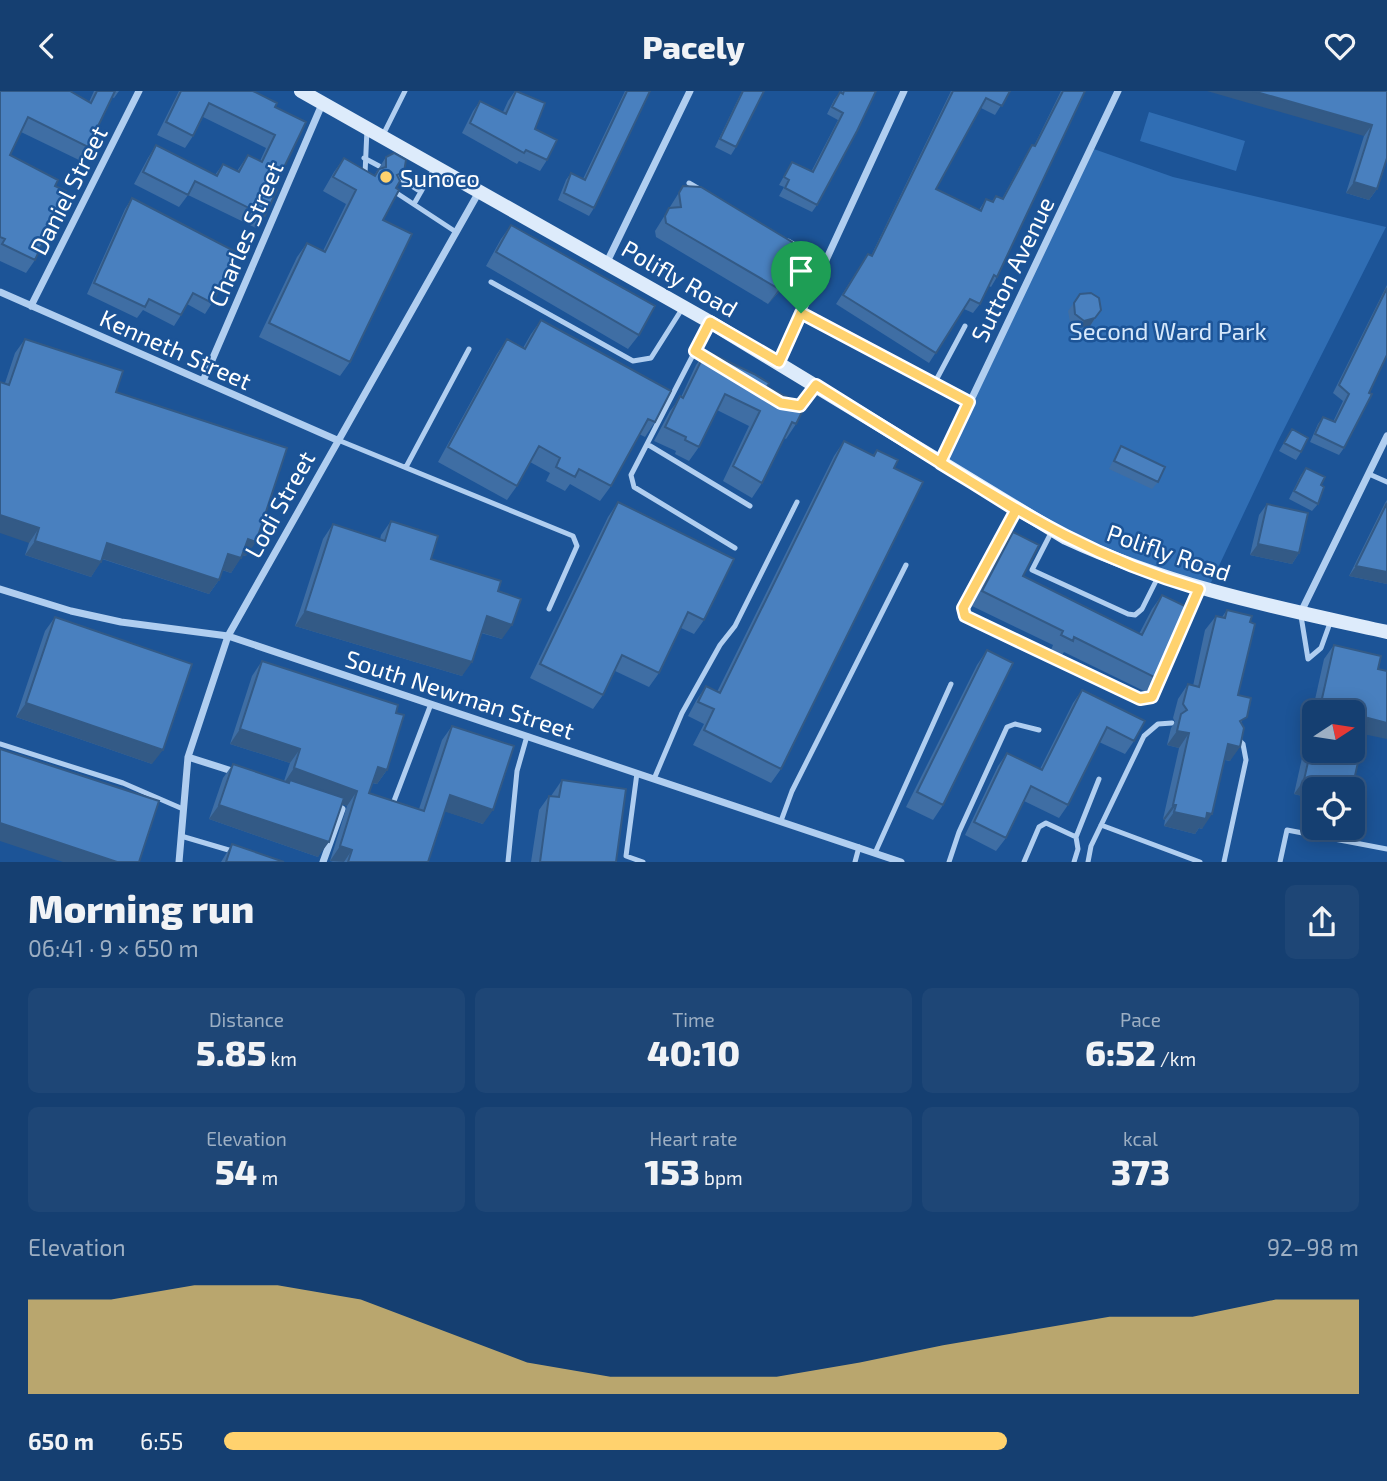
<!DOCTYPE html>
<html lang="en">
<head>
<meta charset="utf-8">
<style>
	:root { --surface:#153f71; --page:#1e4676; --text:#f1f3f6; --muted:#9dafc3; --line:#345884; --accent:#ffd26e }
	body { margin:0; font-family:"Exo 2",sans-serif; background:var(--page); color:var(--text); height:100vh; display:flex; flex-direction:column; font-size:26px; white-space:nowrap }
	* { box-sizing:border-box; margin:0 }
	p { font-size:23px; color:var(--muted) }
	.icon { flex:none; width:38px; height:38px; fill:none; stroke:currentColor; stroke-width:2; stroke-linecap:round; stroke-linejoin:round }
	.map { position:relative; height:771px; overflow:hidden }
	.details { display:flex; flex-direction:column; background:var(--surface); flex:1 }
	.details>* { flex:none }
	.needle { width:46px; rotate:78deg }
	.controls { position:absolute; left:1302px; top:609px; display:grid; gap:14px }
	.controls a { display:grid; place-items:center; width:63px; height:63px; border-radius:10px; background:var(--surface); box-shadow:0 4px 18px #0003,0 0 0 2px var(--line); font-size:35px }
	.pin { position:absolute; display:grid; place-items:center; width:60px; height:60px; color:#fff; margin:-72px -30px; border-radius:50% 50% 50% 0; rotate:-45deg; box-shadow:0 0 7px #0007 }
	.pin .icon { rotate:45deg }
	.round { display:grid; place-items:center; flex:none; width:74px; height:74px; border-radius:10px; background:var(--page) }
	.summary { display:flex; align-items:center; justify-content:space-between; height:119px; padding:0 28px }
	h1 { font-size:38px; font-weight:800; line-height:52px }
	.stats { display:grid; grid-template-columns:repeat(3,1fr); gap:10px; height:119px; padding:7px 28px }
	.stats div { display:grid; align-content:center; border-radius:10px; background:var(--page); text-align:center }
	.stats b { font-size:35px; font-weight:800 }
	.stats small { font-size:19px; font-weight:400 }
	.stats p { font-size:19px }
	.chart { height:196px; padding:14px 28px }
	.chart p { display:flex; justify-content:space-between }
	.chart svg { width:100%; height:126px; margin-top:7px; fill:var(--accent); opacity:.7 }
	ul { padding:0 28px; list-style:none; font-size:23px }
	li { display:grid; grid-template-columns:112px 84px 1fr; align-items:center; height:52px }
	li i { height:18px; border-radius:9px; background:var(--accent) }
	header { display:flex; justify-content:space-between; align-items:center; height:91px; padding:0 28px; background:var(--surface); font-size:32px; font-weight:800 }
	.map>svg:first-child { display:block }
	.park { fill:#306eb4 }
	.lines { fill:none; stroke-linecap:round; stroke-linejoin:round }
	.service { stroke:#b0cef0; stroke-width:5 }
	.minor { stroke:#b0cef0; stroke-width:7 }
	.secondary { stroke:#ddebfb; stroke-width:14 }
	.wall { fill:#3f6ea4; fill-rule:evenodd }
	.shaded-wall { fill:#335a86 }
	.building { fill:#4980bf; stroke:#335a86; stroke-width:2 }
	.route-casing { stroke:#fff; stroke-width:14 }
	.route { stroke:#ffd26e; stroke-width:9 }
	.poi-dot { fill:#ffd26e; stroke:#1c5497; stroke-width:2.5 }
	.labels { text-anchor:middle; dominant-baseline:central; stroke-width:5; stroke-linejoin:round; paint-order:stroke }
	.poi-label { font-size:24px; fill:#fff; stroke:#1c5497; text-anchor:start }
	.street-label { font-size:24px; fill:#fff; stroke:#1c5497 }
	.park-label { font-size:24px; fill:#d6e8fb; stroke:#1c5497 }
</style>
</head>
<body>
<header><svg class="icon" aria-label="back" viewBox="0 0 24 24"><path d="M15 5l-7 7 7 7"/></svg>Pacely<svg class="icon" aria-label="heart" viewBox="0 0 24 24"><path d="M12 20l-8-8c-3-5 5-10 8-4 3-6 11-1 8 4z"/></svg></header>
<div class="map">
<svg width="1387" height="771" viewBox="0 0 1387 771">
	<rect width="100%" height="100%" fill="#1c5497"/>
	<path class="park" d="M1149,21L1245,50L1236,80L1140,50Z
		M1091,57L1173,86L1386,136L1278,350L1207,500L1114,469L940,372Z"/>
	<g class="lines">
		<path class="service" d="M383,44L405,0
			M364,67L379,75
			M365,83L367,38
			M399,87L421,101
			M689,92L701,99
			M392,99L456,141
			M414,113L435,76
			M788,150L825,171
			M491,191L633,270L651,267L682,218
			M801,222L969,311
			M709,233L647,353L750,415
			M934,293L965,235
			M798,315L814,297
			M338,349L573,445L577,455L549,518
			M647,353L631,384L634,396L735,457
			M406,376L469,258
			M1369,383L1387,391
			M1016,419L963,517L965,525L1140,608L1152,605L1199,498
			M1052,440L1032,479L1128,523L1135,524L1142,518L1158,486
			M1301,525L1308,568L1321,557L1330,532
			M0,653L123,692L183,718
			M637,682L626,765L643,771
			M654,688L682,622L720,554L735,535L797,411
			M394,710L431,613
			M781,730L792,700L906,474
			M1101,734L1200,771
			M181,745L232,760
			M875,762L951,593
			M508,771L517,680L527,645
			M855,771L859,756
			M949,771L959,741L1007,636L1015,633L1039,639
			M1024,771L1039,736L1046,732L1076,746L1099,688
			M1074,771L1078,758L1076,746
			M1088,771L1091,755L1144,645L1158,633L1172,632
			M1224,771L1246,669L1243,653L1236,646
			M1280,771L1287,739L1387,758"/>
		<path class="minor" d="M607,171L690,0
			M0,201L337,349
			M31,215L139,0
			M779,271L904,0
			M203,290L323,11
			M941,372L1118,0
			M0,498L71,520L121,531L228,545L901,771
			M1301,521L1387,345
			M188,666L235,681
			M179,771L188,666L228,545L480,99
			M323,771L342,718L333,714"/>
		<path class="secondary" d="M301,0L710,231L1066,447C1172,496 1274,516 1387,541"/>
	</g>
	<path class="wall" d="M0,0L89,11L94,0H119L114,7L112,6L88,56L79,69L21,41L10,64L55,95L35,169L26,182L0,170Z
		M179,0H253L275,16L274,97L265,125L256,137L188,104L179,116L134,93L148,67L156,54L215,84L223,73L237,80L248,64L260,70L266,57L203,26L193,45L185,57L157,44Z
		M515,0L535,38L547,69L540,80L519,70L517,73L462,42L473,20L480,10L503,21L508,10Z
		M625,0H650L594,117L589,125L558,109L566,89L571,82L583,88Z
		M742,0H764L736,56L731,64L715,56Z
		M842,0H876L817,114L812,121L779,105L784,96L779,94L792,71L811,81L838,29L827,23L834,9L840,1L841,2Z
		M951,0H1010L995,24L981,17L936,98L979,119L986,108L992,110L996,105L1002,108L1026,64L1032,54L1034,55L1061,0H1085L997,186L991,196L989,195L980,213L973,222L964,218L929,272L836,213L868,163L871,165Z
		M1387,0L1377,98L1369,109L1346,102L1364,45Z
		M386,66L399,89L383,129L350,271L340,285L259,246L297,166L307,152L323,160L346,113L323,100L334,81L344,67L374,85L377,80Z
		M683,95L788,186L778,202L768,213L656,146L655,140Z
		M132,107L212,212L205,223L187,213L181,224L174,235L143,219L137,227L87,203L125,118Z
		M511,134L639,244L628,258L486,175L501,148Z
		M1387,194V264L1344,357L1339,364L1310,351L1318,333L1323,326L1333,331L1343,310L1333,302Z
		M1080,203L1101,219L1090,235L1079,237L1070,231L1068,220Z
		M541,229L655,331L645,346L639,343L611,395L600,410L570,393L565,400L546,390L550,382L530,371L517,395L507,409L438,371L497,263L507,248L523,257L531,243Z
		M25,248L116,301L246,465L242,464L231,482L222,479L219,489L209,503L102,468L91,486L25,464L29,452L5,292L15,262Z
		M706,260L767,296L796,333L786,348L784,347L762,392L752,407L723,390L749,335L717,319L699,356L689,370L675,363L676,360L654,350L670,320L681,306L696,274Z
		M1292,338L1301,361L1296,369L1279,360Z
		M844,350L872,365L877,359L894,377L781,678L771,692L693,654L704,633L688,625L696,610L706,595L717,601L834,365Z
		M1121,355L1158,391L1152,398L1109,378L1116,363Z
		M1306,377L1321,394L1318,413L1312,420L1289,408L1301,384Z
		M1387,409V493L1349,485L1385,412Z
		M618,411L704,529L694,543L681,537L659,582L649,596L615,580L603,604L593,618L530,587L608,426Z
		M1267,413L1299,462L1292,473L1250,464L1259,424Z
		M391,430L431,468L498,500L502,548L481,542L462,585L295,535L323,448L333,433L380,449L381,444Z
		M1013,441L1023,485L1139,543L1152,518L1162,504L1156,587L1146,601L1064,561L1062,564L1051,559L1053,554L972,515L1002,455Z
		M1227,519L1242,633L1230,670L1225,669L1202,738L1199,737L1195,743L1164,735L1165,729L1163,728L1179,657L1167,654L1171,637L1175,631L1173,627L1178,608L1188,593L1193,595L1205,539L1216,525L1222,526Z
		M55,526L152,673L16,626L45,540Z
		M1334,554L1365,643L1314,698V708L1294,703L1324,568ZM1314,621H1353L1314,660Z
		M987,559L943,714L933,729L906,716L977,574Z
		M262,570L396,622L387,679L377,693L372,692L369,702L419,718L442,649L452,635L483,733L445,720L428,771H333L330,770L347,715L342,713L318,766L209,728L223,687L233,673L284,690L290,672L230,653L252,585Z
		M1082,599L1134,650L1125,663L1099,651L1068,714L1059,727L1024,710L1006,747L996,760L965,744L998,675L1007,662L1040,678L1073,612Z
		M562,689L616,771H531L539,719L549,705H551Z
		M232,753L284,771H221Z"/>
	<path class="shaded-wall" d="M1207,0H1253L1372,34L1364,45Z
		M1354,91L1377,98L1369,109L1346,102Z
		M796,174L786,189L785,177Z
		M788,188L778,202L768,213L779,198Z
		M1095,227L1090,235L1079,237L1084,230Z
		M0,424L39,437L29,452L0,442Z
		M248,448L256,451L246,465L238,463Z
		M35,450L101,471L91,486L25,464Z
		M107,452L219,489L209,503L97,466Z
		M1258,453L1299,462L1292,473L1250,464Z
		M228,463L241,467L231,482L217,477Z
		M1356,475L1387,481V493L1349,485Z
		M305,520L472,571L462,585L295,535Z
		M487,525L512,534L502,548L476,540Z
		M26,612L163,659L152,673L16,626Z
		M1368,627L1387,632V648L1358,642Z
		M240,638L300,658L290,672L230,653Z
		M1177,640L1189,642L1179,657L1167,654Z
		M1228,653L1240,656L1230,670L1218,667Z
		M378,676L387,679L377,693L367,690Z
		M294,677L357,700L347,715L288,693L290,689L287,693L284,692Z
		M1304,689L1345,698H1314V708L1294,703Z
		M450,704L493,719L483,733L440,719Z
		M219,714L329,751L318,766L209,728Z
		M1173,714H1176L1165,729L1163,728Z
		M1174,721L1207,722L1212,723L1202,738L1199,737L1195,743L1164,735Z
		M0,732L117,771H63L0,750Z
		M340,755L352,759L344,771L330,770Z"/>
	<path class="building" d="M0,0H70L91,12L97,0H115L88,56L28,26L10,64L58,89L55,95L66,100L35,169L2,153L5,148L0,146Z
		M181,0H253L277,12L275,16L306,31L274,97L277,99L265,125L195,90L188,104L143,81L156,54L217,85L223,73L239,81L248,64L262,71L275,44L209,12L193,45L166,31Z
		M516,0L545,12L535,38L557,49L547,69L526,59L524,62L470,32L480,10L506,23Z
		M627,0H650L594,117L564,102L571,82L585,89Z
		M743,0H764L736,56L720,48Z
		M844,0H876L857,40L817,114L785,97L789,89L784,86L792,71L813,81L843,22L832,16L840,1L843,3Z
		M953,0H1010L1002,15L986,7L936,98L981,120L986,108L993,111L996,105L1003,108L1032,54L1035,55L1063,0H1085L997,186L994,184L980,213L970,208L936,262L843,204L868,163L872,165Z
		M1253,0H1387V67L1377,98L1354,91L1372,34Z
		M394,62L406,69L404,81L397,84L400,90L396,97L399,99L383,129L412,143L350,271L269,232L307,152L325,161L356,99L333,86L344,67L375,85L379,78L386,76V66Z
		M683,95L701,96L792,151L794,157L804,162L796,174L785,177L788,188L779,198L666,132L665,125L669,117L681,116L679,102Z
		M132,107L238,162L212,212L193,202L181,224L149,208L145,216L94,192Z
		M511,134L655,215L639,244L496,161Z
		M1387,197V264L1369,302L1372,303L1344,357L1315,343L1323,326L1335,331L1349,303L1339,294Z
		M1091,202L1099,207L1101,219L1095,227L1084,230L1075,223L1074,212L1080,203Z
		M541,229L671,300L655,331L648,328L611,395L579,378L575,386L556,376L560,367L539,355L517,395L448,356L507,248L525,258Z
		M25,248L123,280L116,301L287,357L256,451L248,448L241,467L228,463L219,489L107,452L101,471L35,450L39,437L0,424V291L9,294Z
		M706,260L754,283L769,292L767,296L805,315L796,333L792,331L762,392L733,375L760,320L725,303L699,356L685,349L686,346L665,336L680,305L683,307Z
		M1292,338L1308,347L1301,361L1284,352Z
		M844,350L874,365L877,359L898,369L894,377L923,391L781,678L704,639L714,618L698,611L706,595L720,602Z
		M1121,355L1165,376L1158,391L1114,370Z
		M1306,377L1325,386L1321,394L1324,396L1318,413L1294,400Z
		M618,411L734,468L704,529L688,521L659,582L622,564L603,604L540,573Z
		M1387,412V481L1356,475Z
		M1267,413L1308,422L1299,462L1258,453Z
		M391,430L438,445L431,468L501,490L498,500L521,508L512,534L487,525L472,571L305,520L333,433L385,450Z
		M1013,441L1039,454L1023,485L1142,544L1162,504L1189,517L1156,587L1074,546L1073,550L1061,544L1063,540L982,500Z
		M1227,519L1252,525L1250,531L1255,533L1238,604L1251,607L1247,626L1240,630L1244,637L1240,656L1228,653L1212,723L1207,722L1206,728L1174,721L1176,714H1173L1189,642L1177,640L1181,623L1187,619L1183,613L1188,593L1199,596L1216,525L1225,527Z
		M55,526L192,573L163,659L26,612Z
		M1334,554L1381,565L1378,578L1387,580V632L1368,627L1352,698H1345L1304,689L1314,644V660H1353V621H1319Z
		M987,559L1013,572L943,714L917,701Z
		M262,570L398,614L396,622L404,624L387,679L378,676L369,702L424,720L452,635L514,655L493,719L450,704L428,771H348L352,759L340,755L357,700L294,677L300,658L240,638Z
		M1082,599L1145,630L1134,650L1107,636L1068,714L1031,695L1006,747L974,731L1007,662L1042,679Z
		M0,658L159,710L139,771H117L0,732Z
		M233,673L289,692L290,689L344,707L329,751L219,714Z
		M562,689L626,698L616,771H540L549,705L559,706Z
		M232,753L284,771H226Z"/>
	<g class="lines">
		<defs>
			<path id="route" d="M801,222L779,271L710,231L695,260L781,312L800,315L816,294L1016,419L963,517L965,525L1140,608L1152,606L1199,498C1099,469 1028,426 940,372L969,311L801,222"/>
		</defs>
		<use href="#route" class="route-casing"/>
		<use href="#route" class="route"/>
	</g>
	<circle class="poi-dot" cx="386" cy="86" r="7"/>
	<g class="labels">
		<g class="poi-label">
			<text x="400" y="86">Sunoco</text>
		</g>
		<g class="street-label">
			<text transform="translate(68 99) rotate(-63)">Daniel Street</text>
			<text transform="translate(245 143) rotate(-67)">Charles Street</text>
			<text transform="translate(1012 178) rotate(-64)">Sutton Avenue</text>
			<text transform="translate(680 187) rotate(30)">Polifly Road</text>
			<text transform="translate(176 258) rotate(24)">Kenneth Street</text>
			<text transform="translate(279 413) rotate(-61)">Lodi Street</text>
			<text transform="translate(1169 461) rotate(19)">Polifly Road</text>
			<text transform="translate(460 603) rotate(18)">South Newman Street</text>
		</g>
		<g class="park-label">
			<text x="1168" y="239">Second Ward Park</text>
		</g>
	</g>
</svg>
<div class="controls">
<a><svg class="needle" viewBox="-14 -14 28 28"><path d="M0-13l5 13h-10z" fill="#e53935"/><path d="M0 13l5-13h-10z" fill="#9dafc3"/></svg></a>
<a><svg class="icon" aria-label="locate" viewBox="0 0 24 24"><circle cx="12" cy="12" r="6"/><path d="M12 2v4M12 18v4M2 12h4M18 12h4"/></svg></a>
</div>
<div class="pin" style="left:801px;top:222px;background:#1e9e55"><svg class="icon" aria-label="arrive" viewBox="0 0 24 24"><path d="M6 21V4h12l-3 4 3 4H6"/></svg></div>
</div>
<section class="details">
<div class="summary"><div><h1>Morning run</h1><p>06:41 · 9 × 650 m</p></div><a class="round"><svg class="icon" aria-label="share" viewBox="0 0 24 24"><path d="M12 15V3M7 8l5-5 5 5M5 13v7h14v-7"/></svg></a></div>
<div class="stats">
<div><p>Distance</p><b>5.85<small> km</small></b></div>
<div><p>Time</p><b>40:10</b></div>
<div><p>Pace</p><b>6:52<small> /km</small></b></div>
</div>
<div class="stats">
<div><p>Elevation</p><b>54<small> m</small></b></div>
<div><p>Heart rate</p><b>153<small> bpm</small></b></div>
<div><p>kcal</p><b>373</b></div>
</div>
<div class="chart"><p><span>Elevation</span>92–98 m</p>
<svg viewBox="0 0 160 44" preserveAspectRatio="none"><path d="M0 44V11L10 11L20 6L30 6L40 11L50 22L60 33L70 38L80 38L90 38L100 33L110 27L120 22L130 17L140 17L150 11L160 11V44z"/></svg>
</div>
<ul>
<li><b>650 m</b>6:55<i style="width:69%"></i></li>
</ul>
</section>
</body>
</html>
